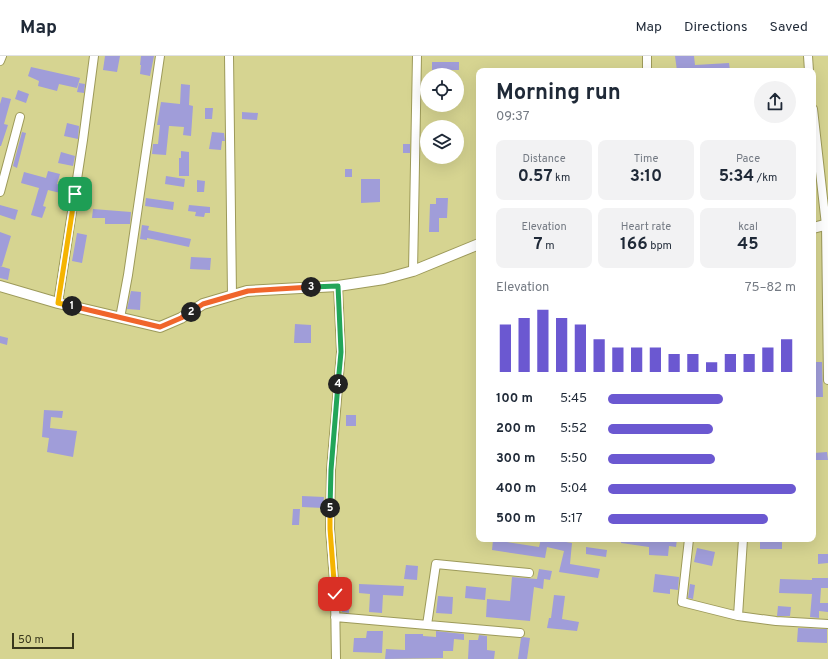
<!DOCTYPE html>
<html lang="en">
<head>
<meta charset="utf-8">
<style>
	:root { --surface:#fff; --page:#f2f2f3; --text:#1f2937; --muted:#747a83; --line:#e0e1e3; --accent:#6b58d1 }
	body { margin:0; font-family:Overpass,sans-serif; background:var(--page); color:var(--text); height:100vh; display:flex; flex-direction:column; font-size:15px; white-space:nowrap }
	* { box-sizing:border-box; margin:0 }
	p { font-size:13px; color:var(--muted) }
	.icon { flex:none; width:22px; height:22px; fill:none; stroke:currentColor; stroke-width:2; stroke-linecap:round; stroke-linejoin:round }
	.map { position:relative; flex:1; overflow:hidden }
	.details { position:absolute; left:476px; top:12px; width:340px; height:474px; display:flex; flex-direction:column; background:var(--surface); border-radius:8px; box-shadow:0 4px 16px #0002 }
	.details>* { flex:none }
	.fabs { position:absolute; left:420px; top:12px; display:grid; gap:8px }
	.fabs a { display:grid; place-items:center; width:44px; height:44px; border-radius:50%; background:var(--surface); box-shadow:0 4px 16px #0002; font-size:20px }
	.scale { position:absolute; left:12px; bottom:10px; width:62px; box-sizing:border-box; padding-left:4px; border:2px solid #3a381d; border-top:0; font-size:11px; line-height:14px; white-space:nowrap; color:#3a381d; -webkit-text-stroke:3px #d6d491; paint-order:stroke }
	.pin { position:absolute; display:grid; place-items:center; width:34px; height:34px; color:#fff; margin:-17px; border-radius:8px; box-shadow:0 2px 6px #0006 }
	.km { position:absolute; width:20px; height:20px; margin:-10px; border-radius:50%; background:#222; color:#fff; font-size:11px; line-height:20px; text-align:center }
	.round { display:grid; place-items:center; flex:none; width:42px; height:42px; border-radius:21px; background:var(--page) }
	.headline { display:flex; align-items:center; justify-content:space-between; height:68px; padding:0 20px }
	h1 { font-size:22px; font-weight:700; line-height:30px }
	.metrics { display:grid; grid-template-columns:repeat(3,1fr); gap:6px; height:68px; padding:4px 20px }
	.metrics div { display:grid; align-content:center; border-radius:8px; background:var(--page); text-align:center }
	.metrics b { font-size:17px; font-weight:700 }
	.metrics small { font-size:11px; font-weight:400 }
	.metrics p { font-size:11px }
	.chart { height:112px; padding:8px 20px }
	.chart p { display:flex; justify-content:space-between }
	.chart svg { width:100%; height:72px; margin-top:4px; stroke:var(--accent); stroke-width:6 }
	ul { padding:0 20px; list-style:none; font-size:13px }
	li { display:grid; grid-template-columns:64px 48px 1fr; align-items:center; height:30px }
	li i { height:10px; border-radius:5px; background:var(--accent) }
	header { display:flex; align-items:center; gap:24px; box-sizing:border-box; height:56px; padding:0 20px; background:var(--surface); border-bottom:1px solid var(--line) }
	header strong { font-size:19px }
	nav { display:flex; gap:22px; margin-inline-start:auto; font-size:14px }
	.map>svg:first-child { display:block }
	.building { fill:#a09dd9 }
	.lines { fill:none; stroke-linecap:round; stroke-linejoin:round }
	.minor-casing { stroke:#9d9a5a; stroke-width:10 }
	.tertiary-casing { stroke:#9d9a5a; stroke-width:12 }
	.minor { stroke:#fff; stroke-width:8 }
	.tertiary { stroke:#fff; stroke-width:10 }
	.split-1-casing { stroke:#fff; stroke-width:8 }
	.split-2-casing { stroke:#fff; stroke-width:8 }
	.split-3-casing { stroke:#fff; stroke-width:8 }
	.split-4-casing { stroke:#fff; stroke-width:8 }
	.split-5-casing { stroke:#fff; stroke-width:8 }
	.split-6-casing { stroke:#fff; stroke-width:8 }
	.split-1 { stroke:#f5b400; stroke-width:5 }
	.split-2 { stroke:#f0652b; stroke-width:5 }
	.split-3 { stroke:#f0652b; stroke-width:5 }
	.split-4 { stroke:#22a559; stroke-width:5 }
	.split-5 { stroke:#22a559; stroke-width:5 }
	.split-6 { stroke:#f5b400; stroke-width:5 }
</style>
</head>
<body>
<header>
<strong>Map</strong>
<nav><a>Map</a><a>Directions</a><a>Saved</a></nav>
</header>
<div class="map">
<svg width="828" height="603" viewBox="0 0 828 603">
	<rect width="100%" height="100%" fill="#d6d491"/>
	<path class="building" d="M105,0H120L117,16L103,14Z
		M141,0H154L150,20L140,18L141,9H140Z
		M675,0H694L695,9L729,7L730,15H677Z
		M432,6H459V14H432Z
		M31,11L80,22L77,32L59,28L57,35L38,30L39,25L28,20Z
		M79,27L85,28L84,37L77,36Z
		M181,28L190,29L189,49L193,50L191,80L183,79L184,71L170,70H169L166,99L152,98L153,88H158L160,69H157L161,46L180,48Z
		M18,34L29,38L26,47L15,43Z
		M2,41L11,43L4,68L8,69L1,90H0V48Z
		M205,52H213L212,63H205Z
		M242,56L258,57L257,64L242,63Z
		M67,67L79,70L78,83L64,80Z
		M22,76L26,77L17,112L13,110Z
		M212,76L224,77L225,85H222L221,94L209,93Z
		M403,88H410V97H403Z
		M181,95L189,96V120H179V102H181Z
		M61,96L75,100L73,110L58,107Z
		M345,113H352V121H345Z
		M48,115L60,118L57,128L70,131L69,139L48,134L43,150L46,151L42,162L31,159L39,132L21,127L24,116L46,122Z
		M166,120L185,123L184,131L165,128Z
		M361,123H380V146L361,147Z
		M197,124L205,125L204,136H197Z
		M146,142L174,146L173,154L145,150Z
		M436,142H448L447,162H439V176H429L430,148H436Z
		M0,149L18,154L15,164L0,159Z
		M189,149L210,151V157H205L204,161L195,160L196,156L188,155Z
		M93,153L131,156L130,168H105V162H92Z
		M142,169L149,170L148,174L191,183L189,191L147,182V184L140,183Z
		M0,176L11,180L2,210H0Z
		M77,177L87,179L82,207L72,205Z
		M191,201L211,202L210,214L190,213Z
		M0,210L10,213L8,224L0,222Z
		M131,235L141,236L140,254L127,253Z
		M295,268L311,269V287H294Z
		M0,280L8,282L7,289L0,287Z
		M813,306H822L823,341H813Z
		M44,354L63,355L62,362L51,361L50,372L77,375L73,401L47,396L49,382L42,381Z
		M346,359H356V370H346Z
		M827,396L828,404H815L814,397Z
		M302,440L324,441L323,452L302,451Z
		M293,453H300L299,469H292Z
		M541,483H548L572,487L570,508L600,513L598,522L559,516L564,495L547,491L545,502L492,494L493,484L539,491Z
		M621,483H677L676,491L669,490L668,500L649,499V491L621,487Z
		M771,483H782V493H760V486H771Z
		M586,491L607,494L606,501L586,498Z
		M697,492L715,496L712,510L694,506Z
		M818,498H828V507L818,508Z
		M406,509L418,510L417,524L404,523Z
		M539,513L552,515L550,524L544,523L543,533L534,531L530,565L486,561L487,543L510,545L512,521L537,523Z
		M655,518L679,521L678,534L670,533V538L653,536Z
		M812,522H828V532H821L820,547H828V556L819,555V562L810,561L812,538L779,537L780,523L812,524Z
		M359,528L404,530L403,540L383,539L382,557L369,556L370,538L359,537Z
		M690,528L695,529L693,543L688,542Z
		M466,530L486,532L485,544L465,542Z
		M554,539L565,540L562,563L579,566L577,575L547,572L549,562H551Z
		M438,540L453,541L452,558L436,557Z
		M342,548H349V557L342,556Z
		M778,550L791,551L790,560H777Z
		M798,572L827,573V587L797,586Z
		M367,575H383L382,597L353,596L354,582H366Z
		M436,575L464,578V584L454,583L453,595H443V602L385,603L386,593L405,594V578H423V580L436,581Z
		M479,579L487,580V594L495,595L494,603H468L469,584H478Z
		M523,581L530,582L527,603H518L521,582Z"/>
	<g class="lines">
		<defs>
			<path id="minor" d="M229,0L232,239
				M647,0V15
				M808,0L809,15
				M0,5L2,0
				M813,53L826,169L828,324
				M0,136L20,61
				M413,215L417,0
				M58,247L83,84L94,0
				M120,262L128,219L160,0
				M689,483L682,546L738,560L776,565L828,568
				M738,560L743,483
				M335,561L520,577
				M427,569L436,508L529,517
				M336,603L335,538L330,473L331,414L341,296L338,230"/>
			<path id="tertiary" d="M813,172L828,168
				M0,230L58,247L160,271L181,262L203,248L247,235L338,230L384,223L413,215L479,188"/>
		</defs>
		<use href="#minor" class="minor-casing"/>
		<use href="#tertiary" class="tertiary-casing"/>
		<use href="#minor" class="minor"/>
		<use href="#tertiary" class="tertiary"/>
	</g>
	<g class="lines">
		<defs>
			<path id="split-1" d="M72,250L58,247L75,138"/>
			<path id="split-2" d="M72,250L160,271L181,262L191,256"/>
			<path id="split-3" d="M191,256L203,248L248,235L311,231"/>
			<path id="split-4" d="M311,231L338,230L341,296L338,328"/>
			<path id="split-5" d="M330,452L331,414L338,328"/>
			<path id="split-6" d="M330,452V473L335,538"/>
		</defs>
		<use href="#split-1" class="split-1-casing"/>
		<use href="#split-2" class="split-2-casing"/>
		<use href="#split-3" class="split-3-casing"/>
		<use href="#split-4" class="split-4-casing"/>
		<use href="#split-5" class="split-5-casing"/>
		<use href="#split-6" class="split-6-casing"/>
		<use href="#split-1" class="split-1"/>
		<use href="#split-2" class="split-2"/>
		<use href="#split-3" class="split-3"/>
		<use href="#split-4" class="split-4"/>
		<use href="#split-5" class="split-5"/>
		<use href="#split-6" class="split-6"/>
	</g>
</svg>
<div class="fabs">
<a><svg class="icon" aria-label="locate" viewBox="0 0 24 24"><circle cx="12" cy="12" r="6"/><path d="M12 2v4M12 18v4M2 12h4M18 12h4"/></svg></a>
<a><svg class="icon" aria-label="layers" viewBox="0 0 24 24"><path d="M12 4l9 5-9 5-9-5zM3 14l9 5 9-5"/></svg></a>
</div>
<div class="scale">50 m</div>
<div class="pin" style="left:75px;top:138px;background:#1e9e55"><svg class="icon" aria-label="arrive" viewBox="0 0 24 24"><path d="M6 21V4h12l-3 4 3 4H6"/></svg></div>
<div class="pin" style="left:335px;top:538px;background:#d93025"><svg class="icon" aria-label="check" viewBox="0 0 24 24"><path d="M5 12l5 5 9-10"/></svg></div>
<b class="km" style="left:72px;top:250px">1</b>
<b class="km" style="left:191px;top:256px">2</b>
<b class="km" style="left:311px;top:231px">3</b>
<b class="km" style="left:338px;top:328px">4</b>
<b class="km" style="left:330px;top:452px">5</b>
<section class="details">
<div class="headline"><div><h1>Morning run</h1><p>09:37</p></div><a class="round"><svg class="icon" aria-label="share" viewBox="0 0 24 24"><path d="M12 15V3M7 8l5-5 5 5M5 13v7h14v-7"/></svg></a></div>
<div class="metrics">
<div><p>Distance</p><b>0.57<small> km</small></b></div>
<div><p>Time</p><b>3:10</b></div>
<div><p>Pace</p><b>5:34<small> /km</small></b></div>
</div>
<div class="metrics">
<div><p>Elevation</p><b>7<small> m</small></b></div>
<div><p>Heart rate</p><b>166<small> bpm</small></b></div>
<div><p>kcal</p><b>45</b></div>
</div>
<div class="chart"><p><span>Elevation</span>75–82 m</p>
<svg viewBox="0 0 160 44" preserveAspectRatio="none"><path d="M5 44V15M15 44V11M25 44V6M35 44V11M45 44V15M55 44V24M65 44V29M75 44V29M85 44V29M95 44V33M105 44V33M115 44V38M125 44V33M135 44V33M145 44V29M155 44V24"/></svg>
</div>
<ul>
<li><b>100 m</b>5:45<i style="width:61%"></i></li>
<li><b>200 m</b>5:52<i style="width:56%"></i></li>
<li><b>300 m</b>5:50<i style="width:57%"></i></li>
<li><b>400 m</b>5:04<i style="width:100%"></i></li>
<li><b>500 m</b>5:17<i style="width:85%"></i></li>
</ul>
</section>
</div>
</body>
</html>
